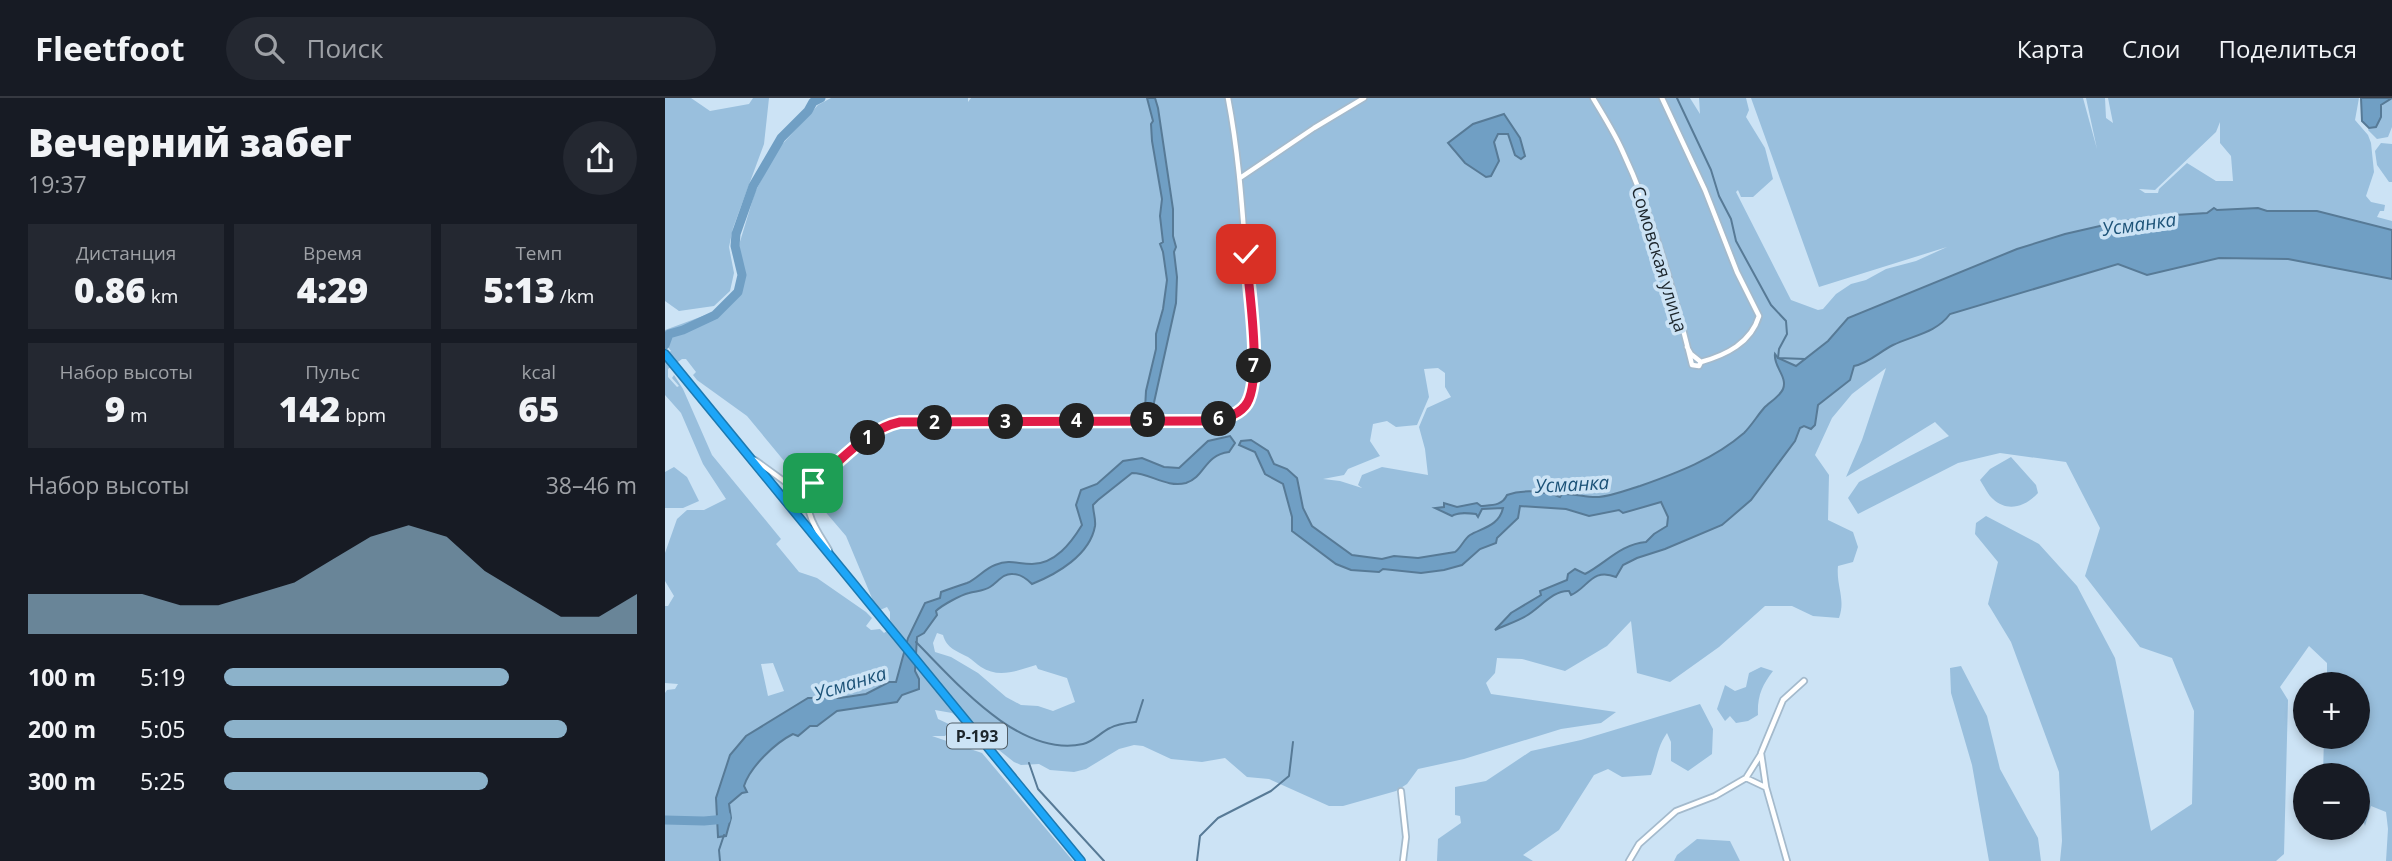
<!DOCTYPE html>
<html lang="ru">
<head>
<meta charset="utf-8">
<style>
	:root { --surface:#171b24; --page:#242831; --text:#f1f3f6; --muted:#9ea1a6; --line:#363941; --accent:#8cb2ca }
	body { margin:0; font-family:"Open Sans",sans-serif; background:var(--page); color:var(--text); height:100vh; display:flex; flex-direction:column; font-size:26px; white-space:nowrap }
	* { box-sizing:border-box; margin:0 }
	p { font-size:23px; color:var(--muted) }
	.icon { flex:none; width:38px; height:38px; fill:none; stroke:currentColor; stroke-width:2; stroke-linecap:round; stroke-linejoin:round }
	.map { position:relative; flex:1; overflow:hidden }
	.sheet { display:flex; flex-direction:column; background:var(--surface); width:665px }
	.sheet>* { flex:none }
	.buttons { position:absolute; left:1628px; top:574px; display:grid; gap:14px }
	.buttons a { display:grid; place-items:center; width:77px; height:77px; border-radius:50%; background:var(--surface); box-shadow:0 4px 10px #0003; font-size:35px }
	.pin { position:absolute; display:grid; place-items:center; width:60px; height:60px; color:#fff; margin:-30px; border-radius:14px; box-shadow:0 4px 10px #0006 }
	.km { position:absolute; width:35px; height:35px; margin:-18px; border-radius:50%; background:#222; color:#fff; font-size:19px; line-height:35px; text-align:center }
	.round { display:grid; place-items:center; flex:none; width:74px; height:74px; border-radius:37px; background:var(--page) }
	.overview { display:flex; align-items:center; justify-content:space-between; height:119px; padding:0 28px }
	h1 { font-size:38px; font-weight:800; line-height:52px }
	.figures { display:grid; grid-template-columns:repeat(3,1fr); gap:10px; height:119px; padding:7px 28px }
	.figures div { display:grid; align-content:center; border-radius:0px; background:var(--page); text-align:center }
	.figures b { font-size:35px; font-weight:800 }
	.figures small { font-size:19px; font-weight:400 }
	.figures p { font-size:19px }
	.chart { height:196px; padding:14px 28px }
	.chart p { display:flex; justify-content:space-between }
	.chart svg { width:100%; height:126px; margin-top:7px; fill:var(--accent); opacity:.7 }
	ul { padding:0 28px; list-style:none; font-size:23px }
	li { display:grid; grid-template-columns:112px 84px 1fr; align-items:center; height:52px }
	li i { height:18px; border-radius:9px; background:var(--accent) }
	header { display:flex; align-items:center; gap:42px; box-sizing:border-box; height:98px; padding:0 35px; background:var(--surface); border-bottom:2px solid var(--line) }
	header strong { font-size:33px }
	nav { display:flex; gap:38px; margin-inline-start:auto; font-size:24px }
	.search { width:490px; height:63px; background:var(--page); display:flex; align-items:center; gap:18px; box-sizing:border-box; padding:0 24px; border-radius:38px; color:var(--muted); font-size:26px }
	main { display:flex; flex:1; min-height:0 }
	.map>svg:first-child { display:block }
	.green { fill:#99bfdd; fill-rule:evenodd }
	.water { fill:#709fc4; stroke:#577a96; stroke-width:2 }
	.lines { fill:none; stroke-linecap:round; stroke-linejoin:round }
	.stream { stroke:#577a96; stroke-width:2 }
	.river { stroke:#709fc4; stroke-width:9 }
	.minor-casing { stroke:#a4bacc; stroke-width:8 }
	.highway-casing { stroke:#1d79b0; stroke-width:10 }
	.minor { stroke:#fff; stroke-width:4.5 }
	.highway { stroke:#1da6f8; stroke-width:7 }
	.route-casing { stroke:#fff; stroke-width:14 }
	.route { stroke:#e11d48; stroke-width:9 }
	.labels { text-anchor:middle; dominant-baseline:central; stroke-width:7; stroke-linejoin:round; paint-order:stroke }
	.shield { fill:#cce3f5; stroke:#515e68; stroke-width:2 }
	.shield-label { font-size:16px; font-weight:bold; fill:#1c252b }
	.street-label { font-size:18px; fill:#1c252b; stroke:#cce3f5 }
	.water-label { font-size:19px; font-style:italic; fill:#1d5378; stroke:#cce3f5 }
</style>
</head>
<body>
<header>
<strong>Fleetfoot</strong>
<div class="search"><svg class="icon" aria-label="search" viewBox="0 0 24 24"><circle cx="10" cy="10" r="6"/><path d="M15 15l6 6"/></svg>Поиск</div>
<nav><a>Карта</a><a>Слои</a><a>Поделиться</a></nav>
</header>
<main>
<section class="sheet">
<div class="overview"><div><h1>Вечерний забег</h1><p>19:37</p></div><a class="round"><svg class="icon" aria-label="share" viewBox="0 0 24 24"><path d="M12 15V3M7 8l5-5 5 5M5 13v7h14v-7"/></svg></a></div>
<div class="figures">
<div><p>Дистанция</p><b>0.86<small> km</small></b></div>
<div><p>Время</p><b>4:29</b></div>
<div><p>Темп</p><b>5:13<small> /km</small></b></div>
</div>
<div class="figures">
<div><p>Набор высоты</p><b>9<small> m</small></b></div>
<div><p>Пульс</p><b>142<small> bpm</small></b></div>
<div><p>kcal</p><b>65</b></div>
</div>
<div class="chart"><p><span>Набор высоты</span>38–46 m</p>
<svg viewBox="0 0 160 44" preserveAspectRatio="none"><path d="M0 44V30L10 30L20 30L30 30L40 34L50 34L60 30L70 26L80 18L90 10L100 6L110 10L120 22L130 30L140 38L150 38L160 30V44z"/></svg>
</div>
<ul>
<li><b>100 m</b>5:19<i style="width:69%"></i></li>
<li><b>200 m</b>5:05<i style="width:83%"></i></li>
<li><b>300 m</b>5:25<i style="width:64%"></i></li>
</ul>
</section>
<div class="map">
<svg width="1727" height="763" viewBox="0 0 1727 763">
	<rect width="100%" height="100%" fill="#cce3f5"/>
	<path class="green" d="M0,0H26L45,13L84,6L88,0H104L99,46L68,130L64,149L69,175L65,193L49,208L14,213L0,203Z
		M166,0H303V4L306,0H1025L1035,16L1034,0H1081L1084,12L1081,19L1100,50L1108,81L1088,99H1076L1073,92L1071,94L1126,202L1153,212L1158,211L1171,196L1186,186L1201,182L1221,171L1251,163L1282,149L1154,189L1086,0H1418L1432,51L1421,0H1440L1441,20L1448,25L1443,0H1694L1690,22L1703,37L1706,45L1709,74L1701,98L1706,104L1720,107L1719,113H1715L1712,119L1727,123V763H1721L1723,731L1721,714L1706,708L1700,728L1692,703V677H1685L1683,673L1681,677H1658L1659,639H1692V586H1662V565L1644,548L1615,589L1623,602L1619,756L1611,763H1395L1397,743L1394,674L1346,544L1323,506L1333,464L1310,436L1311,425L1321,418L1374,446L1412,488L1450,560L1486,733L1527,706L1529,613L1507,560L1475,549L1420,478L1435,430L1401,364L1335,355L1293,365L1193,416L1183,400L1194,384L1284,338L1270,324L1181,379L1197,342L1221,270L1187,296L1167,320L1150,357L1164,377L1163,422L1188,434L1193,449L1188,464L1173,468C1171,488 1181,501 1174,520L1148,518L1127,508H1100L1054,549L1005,584L972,575L966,523L942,548L900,573L857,561L832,560L830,575L821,585L826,596L951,614L936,625L896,631L799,661L753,671L742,686L731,693L678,708H664L604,681L582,679L560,660L537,664L506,661L478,648L469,647L454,651L421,671L409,674L385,672L374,666L356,667L349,664L287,615L270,612L273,621L288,628L280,638H267L317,655L408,763H0V595L2,592L10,591L13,586L0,585V508H3L9,498L0,483V455L12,421L22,412H39L61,401L38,366L16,315L0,297V256L6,253L0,245V232L46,215L76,195L79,180L74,147L90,94L112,52L153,7ZM1555,24V45L1566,58L1568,83H1551L1522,65L1494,91L1493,95H1480L1474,91L1490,92L1551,34ZM17,261H21L31,274L28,277L32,282L82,318L139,387L170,364L174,369L146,397L181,438L209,505L215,512L222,509L225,514V522L229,528L219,535L215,531L206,532L201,528L207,520L201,514L152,480L134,474L111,446L116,441L47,357L18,291L9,277L7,280L14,288L12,289L3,279V271ZM773,270L780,275V289L786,299L762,310L754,329L760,351L763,377L717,369L697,377L693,387L697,390L675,383L658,381L679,377L683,371L715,358L705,343L708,326L722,323L731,329L752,327L764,299L759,271ZM272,535L278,537C282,551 292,553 303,559C308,562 311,566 316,569C334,581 354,572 371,567L373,571L402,580L410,604L388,613L373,608L356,607L341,599L313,575L286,559L270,554L268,545ZM108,565L119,593L103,598L96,566Z
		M1723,1H1727V29L1723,39L1712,41L1703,32L1716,14L1718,4Z
		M1716,45L1727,46V84H1724L1712,67L1710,53Z
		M1346,359L1371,387L1373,395C1361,408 1343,415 1328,401C1323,397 1319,388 1315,382L1325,371Z
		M9,369L22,379L34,403L18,410H0V374Z
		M1296,568L1322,618L1335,671L1373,740L1376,763H1324L1307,667L1286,595L1285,570Z
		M1096,569L1108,573C1097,587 1092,599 1093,617L1083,623L1071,625L1065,618L1060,623L1052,611L1060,587L1070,593L1081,589L1084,575Z
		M1035,606L1048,631L1047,656L1023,673L1006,663V644L1002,635C992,649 992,662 986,677L957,679L943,671L929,677L894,732L858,757L868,763H772L773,741L796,725L795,718L790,717V689L821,683L866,653L916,642Z
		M1032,741L1065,743L1075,763H1009L1012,757Z"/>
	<path class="water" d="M482,0H490L493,10L508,111V138L511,149L509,154L512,179L511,205L486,318L480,311L481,293L491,251V236L498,211L502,182L498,154L495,146L498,144L495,118L497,101L487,43L486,26L488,23Z
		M1727,0L1716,7V19L1711,29L1704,30L1697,23L1696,0Z
		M839,16L855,40L860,58L856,61L850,57L843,36H833L829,44L834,63L826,78L821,79L800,65L783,45L808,26Z
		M1549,110L1552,112L1593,110L1602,113H1652L1727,132V181L1623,161L1554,160L1482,177L1453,166L1285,216C1271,235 1249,237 1228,247C1214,254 1204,265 1189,268L1185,282L1153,307L1150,327L1146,331L1139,328L1135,330L1130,343L1086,402L1057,427L1000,451L972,460L958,467L951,479C927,469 923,490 906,497L904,493C888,492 875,510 861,518C852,523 841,527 830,532L846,515L876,497L875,493L902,482L903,476L910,471L920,476C941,465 956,446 981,444L989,436L1002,428L1003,419L996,404L958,415L954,412L924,418L901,411L855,408L853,420L832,440L831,445L815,451L797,467L779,472L756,475L718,471L714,474L686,472L671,466L627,433V419L618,386L600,376L590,354L574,347L576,343L586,342L603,353L609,366L622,371L632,380L638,410L647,428L687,457L717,461L729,458L753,460L790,454C796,450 799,441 805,437C817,430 834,428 838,410L817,411L813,419L811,416C802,415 792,414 787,418L770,410L779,409V405L792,409L812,405L816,408C827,407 837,408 842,397C858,391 881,393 895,399L897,396C910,395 921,400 934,399C947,398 962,392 975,388C1012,375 1049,361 1079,335C1087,327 1092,318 1099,310C1105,304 1115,298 1118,291C1123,279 1108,268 1110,256L1113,260L1131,268L1163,243L1183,220L1352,151L1400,136L1448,125L1494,118L1542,115Z
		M565,338L570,345L564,354C539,357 540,379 521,385C501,390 485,375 467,375L433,402L428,407C428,414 431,421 430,428C425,457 392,476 367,486C362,481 356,476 348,476C338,475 333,484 325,489C319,493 311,493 304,495C296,497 277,507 271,513L272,517L259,535L252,539L250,573L254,581V591L237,597L232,604L172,613L152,628H145L133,638L128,636C110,645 85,669 79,688L82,694L77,695L64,706L66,720L61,738L53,739L51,700L65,657L81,638L143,600H175L201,596L224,584H231L243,540L260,505L275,500L276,494C284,491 293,488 302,485C312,481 319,471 330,467C346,461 352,466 367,466C390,466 406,445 417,427L411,407L416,392L432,386L458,363L477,360L499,369L514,370L543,343Z"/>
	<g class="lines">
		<path class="stream" d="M1012,0L1046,72L1054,98L1066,121L1071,143L1106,207L1121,223L1122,236L1114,251L1113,260L1140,261
			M251,544C291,584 354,660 418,646C428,644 436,634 445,630C452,626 462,625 471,624L478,602
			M364,665L373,691L439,763
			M55,763L54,752L59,737
			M532,763L535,738L553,720L606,693L624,678L628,644"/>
		<path class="river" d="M0,247L4,236L18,232L50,217L73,194L77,177L70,148L71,136L88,88L116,40L143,13L148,4L156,0
			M0,722L39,723L61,721V718"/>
		<defs>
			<path id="minor" d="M928,0C938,17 949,34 957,52C989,120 1009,194 1027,267L1034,268L1036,264L1026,256L1022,249
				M997,0L1040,92L1072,174L1094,218C1086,245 1061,257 1036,264
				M575,80L649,30L699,0
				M90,362L123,386L135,391C171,380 193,335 231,325L542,323C558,322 575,318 583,303C596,279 586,214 583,186C578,124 575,62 563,0
				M152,385C132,407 151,431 164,452
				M1081,680L1096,656
				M736,693L741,739L738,763
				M964,763L974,746L1011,713L1050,698L1081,680L1100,689
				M1122,763L1101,689L1096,655L1118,602L1139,583"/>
			<path id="highway" d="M0,256L416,763"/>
		</defs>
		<use href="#minor" class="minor-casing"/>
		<use href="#highway" class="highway-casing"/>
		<use href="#minor" class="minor"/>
		<use href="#highway" class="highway"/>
	</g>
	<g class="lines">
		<defs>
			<path id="route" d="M148,385C175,365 201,331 235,324L534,323C550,323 569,321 580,308C599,286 583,187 581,156"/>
		</defs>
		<use href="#route" class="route-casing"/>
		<use href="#route" class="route"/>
	</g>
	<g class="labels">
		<rect class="shield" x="282" y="625.5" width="60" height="25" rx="5"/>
		<g class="shield-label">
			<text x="312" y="638">Р-193</text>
		</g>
		<g class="street-label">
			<text transform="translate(995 161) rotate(73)">Сомовская улица</text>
		</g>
		<g class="water-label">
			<text transform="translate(1474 126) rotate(-8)">Усманка</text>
			<text transform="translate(907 386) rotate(-3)">Усманка</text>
			<text transform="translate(185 585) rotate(-17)">Усманка</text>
		</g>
	</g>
</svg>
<div class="buttons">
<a>+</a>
<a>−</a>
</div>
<div class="pin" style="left:148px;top:385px;background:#1e9e55"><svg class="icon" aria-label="arrive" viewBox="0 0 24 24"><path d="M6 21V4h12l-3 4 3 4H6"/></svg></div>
<div class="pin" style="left:581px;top:156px;background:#d93025"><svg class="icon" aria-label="check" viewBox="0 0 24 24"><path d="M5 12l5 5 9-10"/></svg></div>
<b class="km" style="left:203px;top:340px">1</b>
<b class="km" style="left:270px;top:325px">2</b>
<b class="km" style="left:341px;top:324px">3</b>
<b class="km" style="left:412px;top:323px">4</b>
<b class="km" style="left:483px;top:322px">5</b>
<b class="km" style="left:554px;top:321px">6</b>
<b class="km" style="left:589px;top:268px">7</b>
</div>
</main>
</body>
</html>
